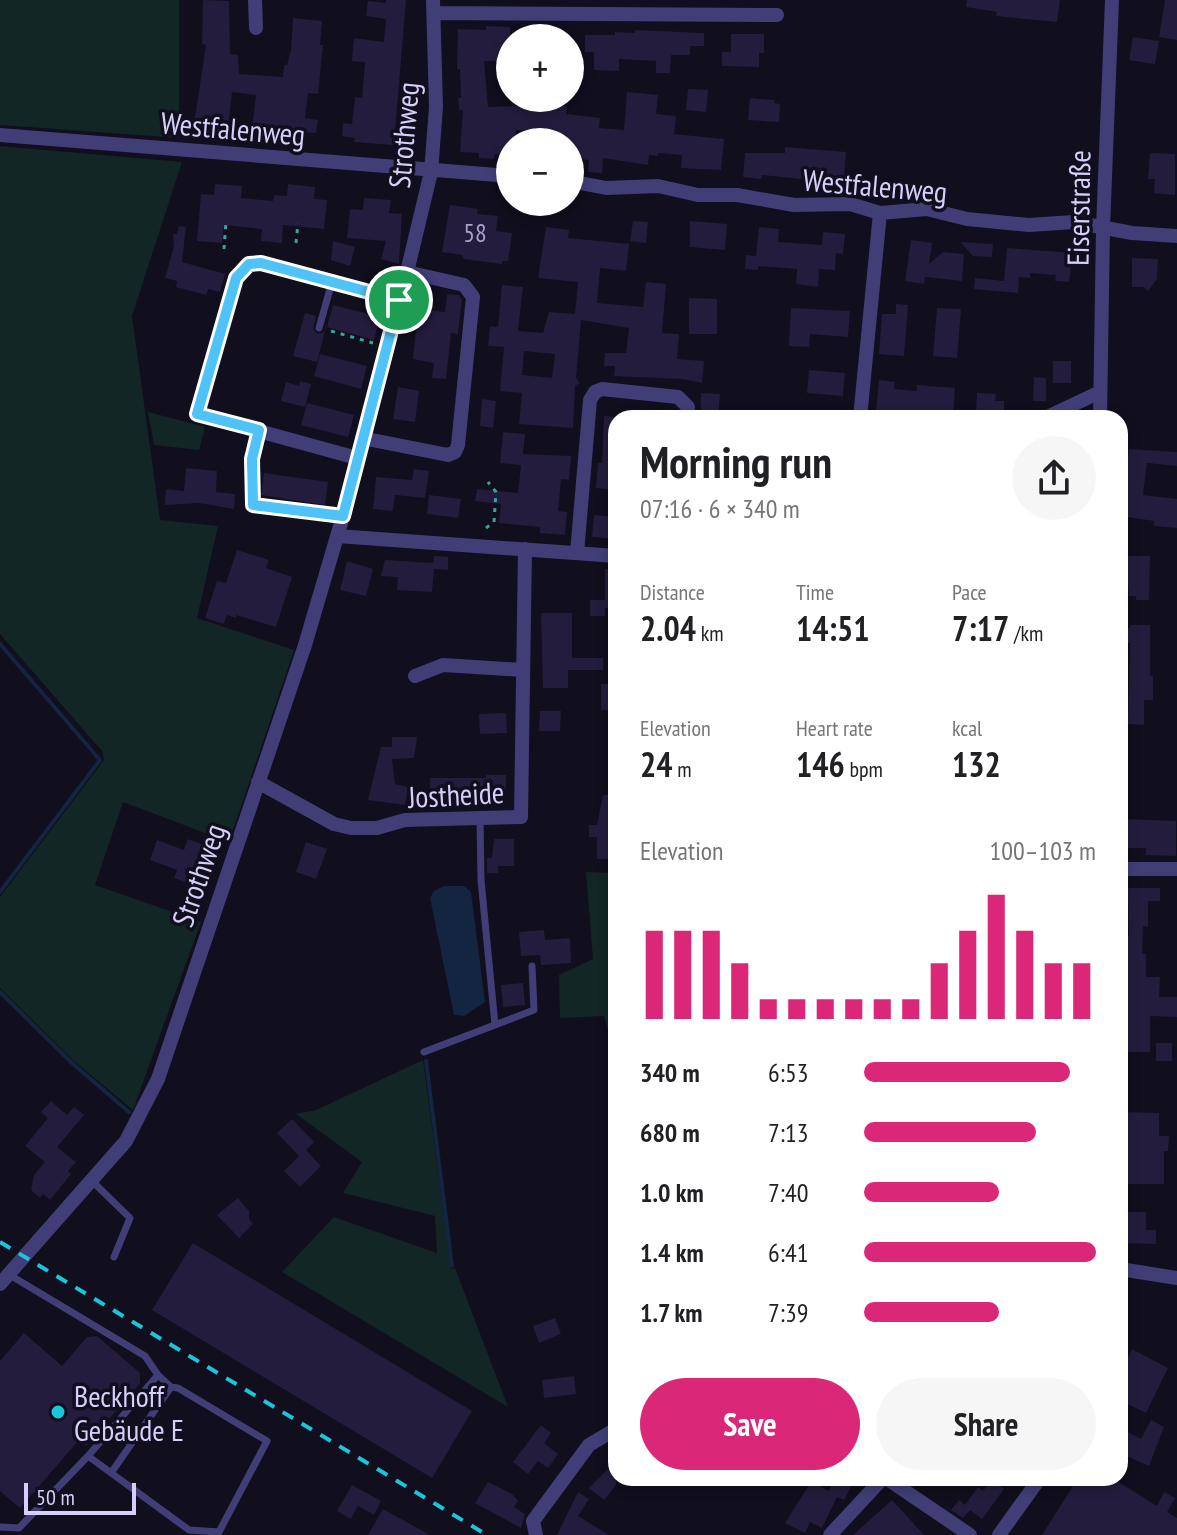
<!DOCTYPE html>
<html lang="en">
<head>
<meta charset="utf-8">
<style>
	:root { --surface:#fff; --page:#f6f6f6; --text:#202124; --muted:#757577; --accent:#db2777 }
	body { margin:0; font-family:"PT Sans Narrow",sans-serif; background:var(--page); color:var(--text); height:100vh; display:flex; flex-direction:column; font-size:30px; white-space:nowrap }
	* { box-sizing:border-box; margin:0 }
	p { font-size:26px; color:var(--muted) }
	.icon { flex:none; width:44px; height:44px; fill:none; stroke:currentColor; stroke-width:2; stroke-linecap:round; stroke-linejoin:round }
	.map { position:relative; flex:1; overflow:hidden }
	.panel { position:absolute; left:608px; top:410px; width:520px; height:1076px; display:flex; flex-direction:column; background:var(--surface); border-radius:24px; box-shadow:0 4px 12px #0003 }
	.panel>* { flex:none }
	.tools { position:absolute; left:496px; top:24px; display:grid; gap:16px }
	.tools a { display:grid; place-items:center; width:88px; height:88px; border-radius:50%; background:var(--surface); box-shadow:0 4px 12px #0003; font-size:40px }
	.scale { position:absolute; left:24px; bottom:20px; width:112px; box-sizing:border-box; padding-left:8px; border:4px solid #d5cffa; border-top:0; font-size:22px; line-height:28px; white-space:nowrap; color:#d5cffa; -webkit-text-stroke:6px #110e1d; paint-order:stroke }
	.pin { position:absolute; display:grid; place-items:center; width:68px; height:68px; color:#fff; margin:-34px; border:4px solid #fff; border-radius:50%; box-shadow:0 2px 8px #0007 }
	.round { display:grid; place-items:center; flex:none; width:84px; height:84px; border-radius:42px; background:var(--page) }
	.summary { display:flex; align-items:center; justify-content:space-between; height:136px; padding:0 32px }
	h1 { font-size:44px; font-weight:700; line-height:60px }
	.metrics { display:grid; grid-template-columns:repeat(3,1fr); gap:12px; height:136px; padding:8px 32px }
	.metrics div { display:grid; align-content:center }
	.metrics b { font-size:34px; font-weight:700 }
	.metrics small { font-size:22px; font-weight:400 }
	.metrics p { font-size:22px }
	.chart { height:224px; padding:16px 32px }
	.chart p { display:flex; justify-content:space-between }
	.chart svg { width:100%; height:144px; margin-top:8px; stroke:var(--accent); stroke-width:6 }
	.primary-button { display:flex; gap:16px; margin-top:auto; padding:16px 32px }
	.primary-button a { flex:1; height:92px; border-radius:48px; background:var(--accent); color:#fff; font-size:32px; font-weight:700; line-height:92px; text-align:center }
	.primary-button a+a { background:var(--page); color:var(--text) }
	ul { padding:0 32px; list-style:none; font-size:26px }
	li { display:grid; grid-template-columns:128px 96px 1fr; align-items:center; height:60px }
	li i { height:20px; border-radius:10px; background:var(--accent) }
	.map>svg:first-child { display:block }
	.green { fill:#122626 }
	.water { fill:#132541 }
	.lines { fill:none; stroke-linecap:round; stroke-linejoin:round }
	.stream { stroke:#132541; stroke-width:4 }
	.building { fill:#231c3c; fill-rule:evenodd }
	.path { stroke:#3aa39e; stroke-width:3; stroke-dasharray:4 6; stroke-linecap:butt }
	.lane { stroke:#413e77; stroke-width:7 }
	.street { stroke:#413e77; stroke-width:14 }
	.rail { stroke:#19c6dc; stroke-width:4; stroke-dasharray:12 10; stroke-linecap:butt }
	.route-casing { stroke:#fff; stroke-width:16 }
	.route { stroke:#4fc3f7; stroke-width:10 }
	.poi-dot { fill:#19c6dc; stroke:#110e1d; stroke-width:3 }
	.labels { text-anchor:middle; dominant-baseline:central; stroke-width:7; stroke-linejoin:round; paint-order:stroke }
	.number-label { font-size:26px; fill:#a8a2ca }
	.street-label { font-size:30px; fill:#d5cffa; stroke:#110e1d }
	.poi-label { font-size:30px; fill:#d5cffa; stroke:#110e1d; text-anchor:start }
</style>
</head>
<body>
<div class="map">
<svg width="1177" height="1535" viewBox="0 0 1177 1535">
	<rect width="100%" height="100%" fill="#110e1d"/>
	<path class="green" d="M0,0H179V138L0,125Z
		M0,146L182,162L132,316L160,520L218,526L197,618L294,650L229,842L123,802L95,885L201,922L133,1110L74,1061L0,988V897L104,760L102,751L0,634Z
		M148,412L205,427L199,450L154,445Z
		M586,872L616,873V1060L604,1016L560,1018L559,975L593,959Z
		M423,1060L451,1269L455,1268L508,1407L282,1272L334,1217L437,1253L435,1216L343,1193L362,1162L296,1114L316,1110Z"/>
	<path class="water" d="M444,886H464L471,892L485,1002L464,1016L454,1015L430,898L434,891Z"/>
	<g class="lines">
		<path class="stream" d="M0,644L100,760L0,892
			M0,992L72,1063L129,1112
			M426,1061L452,1266"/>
	</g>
	<path class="building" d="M203,0L229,1L230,54L238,55L239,74L283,77L284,65H287L291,50L293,18L322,21L320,45H323L318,94L308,93L305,118L318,120L316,133L303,132V137L252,129L256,95L232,92L228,128L194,124L206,45L202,44Z
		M386,0H406L395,132L407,134L405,146L354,142L355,138L342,136L343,123L352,124L355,97L362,98L365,62L352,61L354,38L384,42L386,19L366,16L368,1L386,3Z
		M967,0H1060L1057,22L996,16L997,12L966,7Z
		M1165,0H1177V40L1159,37Z
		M486,26L510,27V61H484L488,107L517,106L518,98H532V105L567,106L566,114L600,118L599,128L624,130L627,92L658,95L656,114L676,116L674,134L724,139L721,170L681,168L682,155L658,153V156L649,155L648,165L603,158L602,173L588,172L589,160L570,158V142H562V136H555L556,132L516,130L515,142L507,144L506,154H495L494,159L479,158V153L460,152L463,110H459L458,98H461L460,69H457L458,29L486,30Z
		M635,30L704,33V46H690V55H671L670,73H656V61L619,59V71L594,70V52H585V35H615V32L635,33Z
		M731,34H764V53H759V67L722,66V52H731Z
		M1133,37L1159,41L1155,64L1129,60Z
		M688,89L708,90L706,112L686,110Z
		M750,98L774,100V103L780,104L779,122L748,120Z
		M785,147L846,152L844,177L867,178L866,190L843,188V179V183L762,175L761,179L743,177L745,153H785Z
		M1150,153L1175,154V195L1154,193L1155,179H1148Z
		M215,184L242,186L241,198L273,201L274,195L287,196L288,184L315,187L314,199L327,200L324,229L283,225L282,243L261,241L262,229L224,225L222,243L197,241L201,194L214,195Z
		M364,198L391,200L389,213L402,214L399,264L381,259L386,241L347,238L350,209L363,210Z
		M450,205L478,209L477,214L498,216L496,231L512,233L508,261H502V264L464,259L462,255L442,252Z
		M633,221L648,222L646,243L630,241Z
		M690,221L727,224L725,250L690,247Z
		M179,226L186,227L182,262L225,274L220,292L208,289L206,295L176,287L177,281L165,278L174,246L173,234H177Z
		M546,227L569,230L568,238L629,244L626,271L600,268L597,303L643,307L646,282L666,284L662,333L679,334L677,359L704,361L702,383L683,379L614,376L615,366H604L605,353H626L629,328L581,320L576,378L580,383L575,386L573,428L519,424L522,393L500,391L504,347L488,346L490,326L498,327L502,285L523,287L518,331L543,333L549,312L575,314L578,282L538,278ZM524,351L555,354L552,378L522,375Z
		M759,227L779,229L778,242L822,245L823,232L845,234L843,254L836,253L835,270L819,269L818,287L796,284L797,269L758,266V270L745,269L746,255L756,256Z
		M911,240L932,243L929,264L943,252L964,254L962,281L925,277L924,284L905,281Z
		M333,241L355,247L350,266L331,260Z
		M960,242L993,244L992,257L973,256Z
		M1007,248L1073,253L1069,282L1055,281L1056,275L1030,273V278L1019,277L1018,293L974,289L975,278L1004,281Z
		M1132,258L1158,259L1157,279L1148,291L1143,287H1132Z
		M447,294L459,295L462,300L458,334L451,333L446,379L432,378L434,363L413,359L418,309L445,312Z
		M689,298L717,299V334H689Z
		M896,304L908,305L904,356L879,354L882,314H896Z
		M333,305L380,317L374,340L327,327Z
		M791,308L850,311L848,337L810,334L809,347L789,346Z
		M937,308L961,309L957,358L933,356Z
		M305,313L316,316L313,329L318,334L324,332L328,319L317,362L293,356Z
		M320,354L367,366L361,389L314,376Z
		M1053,361H1071V383H1053Z
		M809,370L845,373L843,396L807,393Z
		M1034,377L1046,378V401H1033Z
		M879,380L895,382L894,389L917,391V385L955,388L953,418L900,414V417L876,412Z
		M300,381L311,384L305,407L281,401L286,382L299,386Z
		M398,387L419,391L415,422L393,419Z
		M701,393L720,394L718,418H701Z
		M977,393L996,394L995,401H1004V418H982V414H976Z
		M482,399L496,401L493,428L480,426Z
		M307,403L354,415L348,437L301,425Z
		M604,416L616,417V490L596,488L598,463H602Z
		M503,432L525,434L523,454L571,456L569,480L561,479L558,511L567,512L565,535L540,533V527L499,523L501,504L475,501L477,489L518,493L521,465L500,463Z
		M1129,449L1177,452V466L1147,463L1143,495L1177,499V528L1154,526V521L1121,516Z
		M186,468L217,471L216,492L235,494L234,509L199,503L165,505L166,489L184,491Z
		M414,469L429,471L425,498L395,495L393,511L373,509L376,477L412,480Z
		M264,473L328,482L325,505L261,495Z
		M429,495L461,499L458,518L427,514Z
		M594,515L616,517V539L592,537Z
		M237,550L269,560L266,568L292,577L276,627L236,615V618L227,615L224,624L205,618L217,581L226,583Z
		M434,556L448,557V570L434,569L432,592L397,590L398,577L381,576L385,560L433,563Z
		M1126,556H1150L1149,600H1136V596H1129Z
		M347,561L373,569L366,596L340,590Z
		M605,569H616V608H605V616H590V600H605Z
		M541,613H572V658H603V670H568V688H543Z
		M1130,625H1150V676H1153V700H1144V725L1128,724L1130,643H1125L1126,628H1130Z
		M601,684H616V711L601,710Z
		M540,711H561L560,731H539Z
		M506,713L507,733L480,734L479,714Z
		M392,737H417L414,758L392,759L395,784L408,787L405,805L368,800L381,747H392Z
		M486,775H506V795H465V801L430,799V778H486Z
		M603,795H616V855H609V859H597V837H589V825H597Z
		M1126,819L1176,821V856L1146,855V848H1126Z
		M188,839L210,847L195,886L174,878L177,870L150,860L157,840L184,850Z
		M494,839H514V866H498V873H487V858H492Z
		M306,842L327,849L316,879L296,872Z
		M1128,888H1160V901H1148V927L1143,926L1142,954H1146V977H1160L1159,997H1177V1017L1150,1016V1052H1125L1123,981L1124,936H1129Z
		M544,930L545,940L570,938L571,963L541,965L540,955L521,956L519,932Z
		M523,983L525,1005L503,1007L501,985Z
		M1156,1043H1172V1061H1156Z
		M51,1101L67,1115L74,1107L84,1115L57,1147L76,1162L68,1171L71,1174L50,1200L43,1194L40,1198L31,1190L34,1175L45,1162L25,1146L48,1118L41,1112Z
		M1124,1112L1159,1113V1136H1169L1168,1151H1164V1184H1123Z
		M292,1119L314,1142L306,1150L321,1166L300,1187L284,1171L299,1156L277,1133Z
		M238,1198L249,1211V1219L253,1224L239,1238L217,1215Z
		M1123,1212H1146V1230H1156V1244L1123,1243Z
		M193,1243L472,1411L432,1478L152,1310Z
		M555,1318L561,1334L539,1343L533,1326Z
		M24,1333L62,1366L87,1337L97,1336L140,1373V1383L86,1446L79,1440L20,1508L0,1491V1361Z
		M1132,1349L1168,1368L1146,1413L1120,1400L1122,1370Z
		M574,1376L576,1394L544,1398L542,1380Z
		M1151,1420L1164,1427L1149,1466L1120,1453V1428L1141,1439Z
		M541,1425L551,1433L544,1443L558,1454L548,1468L538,1461L528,1474L513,1462Z
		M616,1461V1485L604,1500L589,1488Z
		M835,1478L851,1486L844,1500L837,1497L822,1528L810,1522L805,1533L785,1523L811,1482L829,1491Z
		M1078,1478H1112L1157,1506L1164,1492L1175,1498L1167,1512L1177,1518V1535H1042Z
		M991,1480L1004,1489L982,1519L970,1510L963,1518L951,1510L959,1500L965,1505L978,1487L983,1491Z
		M488,1482L512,1494L518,1501L514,1507L525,1514L521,1528L475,1503Z
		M352,1485L381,1501L374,1515L358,1506L351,1519L337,1511Z
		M578,1492L589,1499L578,1516L609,1535H557Z
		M892,1500L924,1535H853Z
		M383,1509L430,1535H368Z"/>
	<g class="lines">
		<path class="path" d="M296,243L298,223
			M224,249L226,222
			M331,331L373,343
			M253,468V505L328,514
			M486,528L494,522L496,492L488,482"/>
		<path class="lane" d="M319,328L332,282
			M252,459L259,430
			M480,820L481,880L495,1025
			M424,1052L534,1010L532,966
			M91,1180L130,1218L114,1257
			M171,1387L178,1388L267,1441L219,1532
			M88,1456L189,1530L219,1532
			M111,1473L171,1387L158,1375
			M0,1527L19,1528L88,1456L158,1375L145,1356L8,1274"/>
		<path class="street" d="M255,0L256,28
			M434,13L777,15
			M0,135L510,176
			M570,181L606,188L658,186L698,195H737L794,205L850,204L880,213L927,209L967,219L1029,225L1074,222L1132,233L1177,236
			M860,418L880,213
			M1045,418L1100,392
			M1100,418L1103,228L1112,0
			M362,438L448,455L455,452L458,445L473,297L464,285L407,272
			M357,458L197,414L236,278L249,264L261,263L399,300
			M337,536L616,556
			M577,553L590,400L595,392L602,389L678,397L688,407L687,418
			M415,676L443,665L523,670
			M258,782L334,824L351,828H377L405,820L521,817L525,549
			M1120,869H1177
			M1120,1269L1177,1278
			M0,1284L126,1141L158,1079L305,645L343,516L407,272L431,172L436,107L433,0
			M886,1478L970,1535
			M536,1535L533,1521L589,1445L616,1429
			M830,1535L883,1478
			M999,1535L1040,1478"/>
		<path class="rail" d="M0,1242L487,1535"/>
	</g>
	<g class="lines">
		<defs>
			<path id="route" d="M261,263L399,300L343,516L253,505L252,459L259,430L197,414L236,278L249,264Z"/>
		</defs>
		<use href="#route" class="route-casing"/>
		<use href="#route" class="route"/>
	</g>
	<circle class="poi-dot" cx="58" cy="1412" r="8"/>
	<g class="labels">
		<g class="number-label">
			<text x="475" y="232">58</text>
		</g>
		<g class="street-label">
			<text transform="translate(233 128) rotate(5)">Westfalenweg</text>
			<text transform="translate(403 135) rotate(-85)">Strothweg</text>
			<text transform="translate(875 185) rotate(5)">Westfalenweg</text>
			<text transform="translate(1078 208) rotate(-89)">Eiserstraße</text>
			<text transform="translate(456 794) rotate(-3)">Jostheide</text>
			<text transform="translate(198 875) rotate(-71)">Strothweg</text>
		</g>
		<g class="poi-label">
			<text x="74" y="1395">Beckhoff<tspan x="74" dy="34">Gebäude E</tspan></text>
		</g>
	</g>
</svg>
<div class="tools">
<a>+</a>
<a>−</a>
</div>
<div class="scale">50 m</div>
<div class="pin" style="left:399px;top:300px;background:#1e9e55"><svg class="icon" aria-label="arrive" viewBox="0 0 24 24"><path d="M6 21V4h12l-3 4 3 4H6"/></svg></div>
<section class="panel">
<div class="summary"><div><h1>Morning run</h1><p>07:16 · 6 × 340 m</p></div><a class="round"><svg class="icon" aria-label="share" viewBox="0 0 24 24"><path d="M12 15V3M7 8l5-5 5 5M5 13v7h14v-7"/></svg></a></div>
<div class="metrics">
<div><p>Distance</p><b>2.04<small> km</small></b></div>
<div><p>Time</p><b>14:51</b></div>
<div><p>Pace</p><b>7:17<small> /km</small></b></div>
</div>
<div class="metrics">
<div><p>Elevation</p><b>24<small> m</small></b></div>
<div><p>Heart rate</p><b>146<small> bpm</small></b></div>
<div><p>kcal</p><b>132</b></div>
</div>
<div class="chart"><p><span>Elevation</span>100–103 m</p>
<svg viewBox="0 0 160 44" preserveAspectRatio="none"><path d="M5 44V17M15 44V17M25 44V17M35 44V27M45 44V38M55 44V38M65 44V38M75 44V38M85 44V38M95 44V38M105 44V27M115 44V17M125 44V6M135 44V17M145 44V27M155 44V27"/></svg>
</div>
<ul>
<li><b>340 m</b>6:53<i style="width:89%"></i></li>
<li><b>680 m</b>7:13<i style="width:74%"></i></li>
<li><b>1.0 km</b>7:40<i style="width:58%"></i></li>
<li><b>1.4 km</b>6:41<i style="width:100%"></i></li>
<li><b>1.7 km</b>7:39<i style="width:58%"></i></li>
</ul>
<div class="primary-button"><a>Save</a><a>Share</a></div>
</section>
</div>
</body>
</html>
